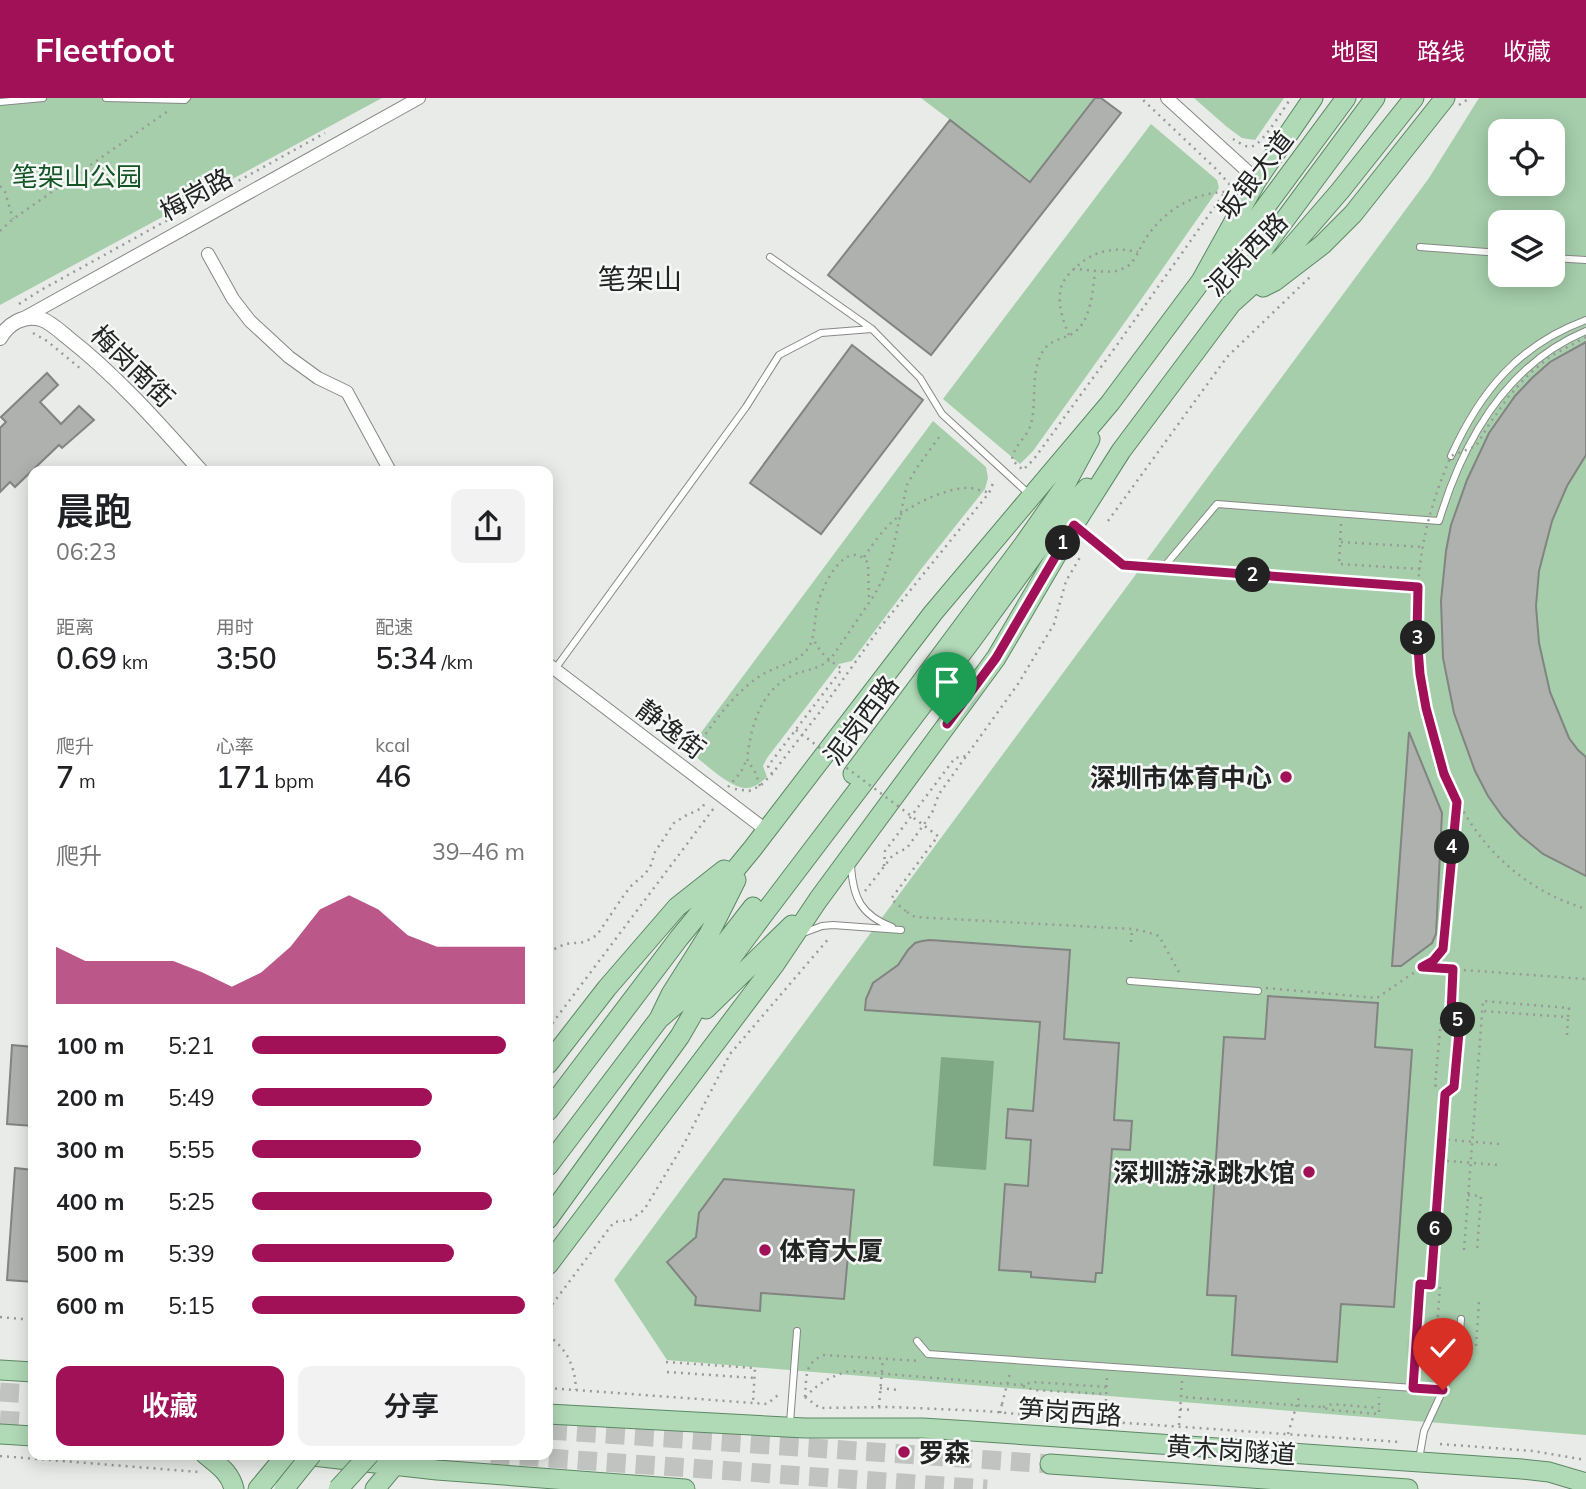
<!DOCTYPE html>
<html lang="zh">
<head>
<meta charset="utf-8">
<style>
	:root { --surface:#fff; --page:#f2f2f2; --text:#202124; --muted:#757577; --accent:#a11158 }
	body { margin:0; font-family:Mulish,"Noto Sans SC",sans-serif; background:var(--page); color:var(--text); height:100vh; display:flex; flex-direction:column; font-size:26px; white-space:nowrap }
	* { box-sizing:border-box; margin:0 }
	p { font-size:23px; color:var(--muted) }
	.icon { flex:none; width:38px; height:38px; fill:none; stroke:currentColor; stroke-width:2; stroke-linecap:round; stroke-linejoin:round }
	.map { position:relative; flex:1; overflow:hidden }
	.panel { position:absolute; left:28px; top:368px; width:525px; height:994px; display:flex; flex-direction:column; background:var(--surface); border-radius:14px; box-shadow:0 4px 18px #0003 }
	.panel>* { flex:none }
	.buttons { position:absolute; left:1488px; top:21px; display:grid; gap:14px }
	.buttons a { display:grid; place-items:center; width:77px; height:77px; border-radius:14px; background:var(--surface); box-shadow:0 4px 18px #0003; font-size:35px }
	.pin { position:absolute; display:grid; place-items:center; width:60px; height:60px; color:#fff; margin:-72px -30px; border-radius:50% 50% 50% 0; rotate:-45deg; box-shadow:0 0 7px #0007 }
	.pin .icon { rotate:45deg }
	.km { position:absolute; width:35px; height:35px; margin:-18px; border-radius:50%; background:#222; color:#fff; font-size:19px; line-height:35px; text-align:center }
	.round { display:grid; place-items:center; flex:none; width:74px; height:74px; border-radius:14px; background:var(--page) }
	.head { display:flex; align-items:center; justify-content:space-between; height:119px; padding:0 28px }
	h1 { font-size:38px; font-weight:600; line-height:52px }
	.metrics { display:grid; grid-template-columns:repeat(3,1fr); gap:10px; height:119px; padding:7px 28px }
	.metrics div { display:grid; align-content:center }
	.metrics b { font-size:30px; font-weight:600 }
	.metrics small { font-size:19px; font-weight:400 }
	.metrics p { font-size:19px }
	.chart { height:196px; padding:14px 28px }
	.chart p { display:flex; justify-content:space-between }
	.chart svg { width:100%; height:126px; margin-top:7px; fill:var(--accent); opacity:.7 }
	.button { display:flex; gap:14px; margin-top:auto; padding:14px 28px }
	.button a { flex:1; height:80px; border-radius:14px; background:var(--accent); color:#fff; font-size:28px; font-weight:600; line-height:80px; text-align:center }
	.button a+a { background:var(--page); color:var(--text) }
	ul { padding:0 28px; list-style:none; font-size:23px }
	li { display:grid; grid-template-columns:112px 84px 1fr; align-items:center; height:52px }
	li i { height:18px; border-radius:9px; background:var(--accent) }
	header { display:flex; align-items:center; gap:42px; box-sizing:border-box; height:98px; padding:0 35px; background:var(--accent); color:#fff }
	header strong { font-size:33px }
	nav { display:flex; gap:38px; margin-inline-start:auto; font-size:24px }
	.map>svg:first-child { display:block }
	.green { fill:#a6ceab; fill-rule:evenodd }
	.water { fill:#7ea984 }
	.building { fill:#aeb1ae; stroke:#828482; stroke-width:2 }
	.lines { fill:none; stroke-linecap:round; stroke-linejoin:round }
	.primary-tunnel { stroke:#c0c3c0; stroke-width:19; stroke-dasharray:19 10; stroke-linecap:butt }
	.service-casing { stroke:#868886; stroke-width:8 }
	.minor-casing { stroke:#868886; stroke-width:14 }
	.tertiary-casing { stroke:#868886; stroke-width:16 }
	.primary-casing { stroke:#5c8863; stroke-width:21 }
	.path { stroke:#989a98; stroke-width:2.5; stroke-dasharray:2 5; stroke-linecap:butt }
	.service { stroke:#fff; stroke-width:6 }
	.minor { stroke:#fff; stroke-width:12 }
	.tertiary { stroke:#fff; stroke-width:14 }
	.primary { stroke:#b0d9b6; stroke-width:19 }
	.primary-bridge-casing { stroke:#5c8863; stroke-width:21; stroke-linecap:butt }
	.path-bridge { stroke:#989a98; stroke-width:2.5; stroke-dasharray:2 5; stroke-linecap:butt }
	.primary-bridge { stroke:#b0d9b6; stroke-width:19 }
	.route-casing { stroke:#fff; stroke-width:14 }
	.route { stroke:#a11158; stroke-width:9 }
	.poi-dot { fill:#a11158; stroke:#f5f8f6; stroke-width:2.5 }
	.labels { text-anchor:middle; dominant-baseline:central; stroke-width:5; stroke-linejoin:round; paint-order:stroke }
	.street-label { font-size:26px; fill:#222322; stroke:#f5f8f6 }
	.park-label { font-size:26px; fill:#135525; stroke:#f5f8f6 }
	.poi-label { font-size:26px; font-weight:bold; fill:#222322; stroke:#f5f8f6; text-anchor:end }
	.neighbourhood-label { font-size:28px; fill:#222322; stroke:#f5f8f6 }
</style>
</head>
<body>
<header>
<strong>Fleetfoot</strong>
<nav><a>地图</a><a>路线</a><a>收藏</a></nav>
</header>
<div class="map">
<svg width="1586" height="1391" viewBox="0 0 1586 1391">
	<rect width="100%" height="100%" fill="#e8ebe8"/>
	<path class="green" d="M0,0H382L0,207Z
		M921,0H1102L1036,87Z
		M1194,0H1284L1255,42L1242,40L1227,29Z
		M1479,0H1586V1337L667,1262L614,1182L1429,80ZM1500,33H1552V86H1500ZM1500,124H1552V177H1500Z
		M1151,26L1217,82L1219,90L1140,203L1033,353L1020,366L943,301Z
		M933,323L986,369L988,380L985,391L922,470L852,563L839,566L767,660L763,668L767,679C761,684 756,689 748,690C731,692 701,662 688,652Z"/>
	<path class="water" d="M941,959L994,963L986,1072L933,1068Z"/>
	<path class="building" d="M1095,0H1101L1121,15L931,257L828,177L950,22L1030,84Z
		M1586,244V357L1567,388L1552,423L1539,473L1536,508L1539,545L1550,594L1569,640L1578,652L1586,659V778L1543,756L1520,737L1503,719L1488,698L1475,673L1454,615L1443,560L1441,503L1446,453L1451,427L1467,382L1489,335L1515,298L1532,280L1550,264Z
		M852,247L923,302L821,436L750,385Z
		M47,275L58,287L40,304L61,326L79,308L94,322L62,350L59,347L15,389L10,384L0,394V330L6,324L1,319Z
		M1409,634L1442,715L1436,836L1432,845L1401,868H1392Z
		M930,842L1070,852L1064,941L1119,945L1114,1022L1132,1023L1130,1052L1112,1051L1102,1175H1096L1095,1184L1031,1179V1174L999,1172L1005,1086L1028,1088L1031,1042L1006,1040L1008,1011L1033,1013L1040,924L865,912L866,901L873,885L898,867L908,852L915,845L922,843Z
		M1268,898L1378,905L1375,949L1412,952L1394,1209L1341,1206L1337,1264L1232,1257L1236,1198L1207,1197L1224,939L1265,941Z
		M12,947L33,949V1028L7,1026Z
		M15,1070L33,1072V1184L7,1182Z
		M724,1081L854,1092L844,1201L761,1195L760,1213L695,1207L696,1199L667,1164L696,1139L699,1115Z"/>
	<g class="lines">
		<path class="primary-tunnel" d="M0,1294L33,1296
			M0,1322L33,1324
			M548,1332L1050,1366
			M491,1356L987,1391"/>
		<defs>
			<path id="service" d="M106,0L185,2L187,0
				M0,4L43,0
				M1420,149L1500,155
				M770,159L872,231L920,280L942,316L1030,397
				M1552,160L1586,162
				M1451,358C1480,294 1518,247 1586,222
				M1077,429L1123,467L1418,489
				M1163,470L1217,406L1439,423C1463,343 1505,267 1586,233
				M555,571L746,309L779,257L821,235L872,231
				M851,768C853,800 861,817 892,829
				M803,835L822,828L833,827L901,832
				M1130,883L1258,893
				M917,1243L928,1256L1443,1292L1424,1333L1419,1361
				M1443,1292L1458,1259L1461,1221
				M790,1325L797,1233"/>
			<path id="minor" d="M1167,0L1257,82
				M208,156L233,201L250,223L289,259L318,280L347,294L390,373
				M22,221L419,0
				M548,566L766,732"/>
			<path id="tertiary" d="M0,240C8,226 24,216 41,221C50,224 60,233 67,239C117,278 159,326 201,373"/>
			<path id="primary" d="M1225,157L1255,123L1346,0
				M1263,189L1275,183L1322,147L1353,116L1445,0
				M1240,190L1266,147L1375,0
				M853,676L1024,446L1064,389L1090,341
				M706,911L792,827
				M659,921L680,903L753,809
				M548,966L607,890L677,809L724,772
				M548,1013L679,840L753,750L933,515L1110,305L1201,183L1257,82L1313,0
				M548,1068L659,921L671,896L709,836L736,782
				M548,1121L680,938L703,898L766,813L971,543L1064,415L1087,390
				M548,1167L775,866L818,802L996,560L1074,427L1121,353L1231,206L1283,159L1340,93L1414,0
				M0,1272L33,1274
				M548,1316L805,1330H922L971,1333L1522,1371L1549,1374L1586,1385
				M0,1336L33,1338
				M205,1356C218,1367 230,1374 234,1391
				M295,1356L437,1372L685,1391
				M1050,1366L1408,1391
				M258,1391L287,1356
				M375,1391L399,1362"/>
		</defs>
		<use href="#service" class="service-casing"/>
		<use href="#minor" class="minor-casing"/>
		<use href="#tertiary" class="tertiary-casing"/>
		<use href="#primary" class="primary-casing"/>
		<path class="path" d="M1459,7L1470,0
			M1233,41C1239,44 1246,51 1253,48C1263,45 1284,10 1291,0
			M0,88L5,94L13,121
			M0,133L13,121L168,13
			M1073,171C1089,171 1108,177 1122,171C1135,167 1138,152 1145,142C1161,115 1193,94 1226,94
			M1095,172C1093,192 1091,227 1070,237C1061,241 1049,243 1043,253C1029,276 1038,306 1030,329C1025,341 1013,349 1012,362L1023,372L1034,361L1117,247L1230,87L1216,71L1141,0
			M19,206L41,192L325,35
			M33,235L47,243L81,271
			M1069,237C1063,223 1057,205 1061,190C1063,182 1068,177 1073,172C1092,153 1113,148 1138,154
			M1108,423L1227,259L1311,178
			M1341,426L1339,466L1420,471
			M1341,444L1423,449
			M864,459C885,427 902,410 939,396C949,393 960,389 971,390C977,391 982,393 987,394
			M690,659C708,632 732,596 760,578C776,567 800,566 810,547C816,534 814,518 818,505C823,486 847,438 868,465L869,502
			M772,676L768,668L842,571C829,562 818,554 813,539
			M760,688L755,674L747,661C751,629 760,592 793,577C809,570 818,573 832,559L873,499L883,481L892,455L907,387L916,371L942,335
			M728,689L741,674L747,661
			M735,691L749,693L760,688L772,676L819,615L879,531L989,395L994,383
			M884,768L885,753L955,660L966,658
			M865,793L893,757L907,750L932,715L939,696L1018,586L1054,526L1066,483L1082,456
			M907,814L915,819L1132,831L1147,834L1159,838L1180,876
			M1131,844L1132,831
			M548,854L565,846L585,844L597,837L624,797L632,787L645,776L651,767L655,754L674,725L685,718L702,710L706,703
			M1422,869L1586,881
			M1266,890L1377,900L1438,858L1443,851L1457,704
			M1451,916L1453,871
			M548,931L714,710
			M1567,937L1568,919
			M1441,1041L1462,1043
			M1440,1062L1460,1064
			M1468,1097L1481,1098L1477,1153
			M1464,1152L1483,903L1569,910L1568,919L1482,913
			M1420,1186L1440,1188L1436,1245L1415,1263Z
			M1431,1187L1445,996L1435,987L1441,922L1451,916L1460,923L1454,989L1445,996
			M548,1212L614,1124L630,1122L644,1112L685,1044L730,956L830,839
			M0,1219L33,1222
			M548,1237C567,1252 575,1267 576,1292
			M1476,1248L1479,1203
			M666,1264L755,1270L753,1305
			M667,1274L755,1280
			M1414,1281L1415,1263
			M1182,1283L1181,1299L1321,1309L1331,1312L1379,1316V1299
			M1023,1288L1034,1292L1106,1296
			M548,1290L767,1306L778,1297
			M880,1290L898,1292
			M805,1299L820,1310L891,1309L985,1313L1083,1322L1400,1344
			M805,1299C819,1285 832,1277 851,1273L1020,1287L1034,1284L1107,1289
			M805,1299C807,1280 803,1265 824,1257L920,1263
			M879,1309L883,1260
			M1323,1309L1332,1306L1379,1310
			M1180,1311L1193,1312
			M1000,1315L1002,1306
			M1105,1324L1107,1278
			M1179,1327L1181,1299
			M1288,1336L1290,1329
			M1440,1346L1533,1353L1586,1362
			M0,1358L199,1374"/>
		<use href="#service" class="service"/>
		<use href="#minor" class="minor"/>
		<use href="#tertiary" class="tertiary"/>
		<use href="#primary" class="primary"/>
		<defs>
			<path id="primary-bridge" d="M284,1391L312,1356
				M338,1391L370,1356"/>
		</defs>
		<use href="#primary-bridge" class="primary-bridge-casing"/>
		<path class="path-bridge" d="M1586,239L1551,258L1529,276L1509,298L1490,325L1476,348L1451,358C1441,381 1433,404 1427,428C1417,470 1415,514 1419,556C1428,667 1470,775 1586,811
			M796,632L938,738L891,801L907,814
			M1462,1043L1500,1046
			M1460,1064L1499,1067
			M1002,1306L1010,1275
			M1290,1329L1300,1296"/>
		<use href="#primary-bridge" class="primary-bridge"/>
	</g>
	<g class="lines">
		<defs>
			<path id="route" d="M947,626L996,560L1074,427L1123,467L1418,489L1417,537L1420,576L1426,610L1444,676L1457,704L1443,851L1433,863L1422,869L1453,871L1451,916L1460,923L1454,989L1445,996L1431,1187L1420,1186L1413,1290L1443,1292"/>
		</defs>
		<use href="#route" class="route-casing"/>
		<use href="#route" class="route"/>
	</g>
	<g class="poi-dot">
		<circle cx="1286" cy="679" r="7"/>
		<circle cx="1309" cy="1074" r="7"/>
		<circle cx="765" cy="1152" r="7"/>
		<circle cx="904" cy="1354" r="7"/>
	</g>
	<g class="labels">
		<g class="street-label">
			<text transform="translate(1255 77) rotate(-52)">坂银大道</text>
			<text transform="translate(196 96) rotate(-29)">梅岗路</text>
			<text transform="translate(1246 156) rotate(-46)">泥岗西路</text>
			<text transform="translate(133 268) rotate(44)">梅岗南街</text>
			<text transform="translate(861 622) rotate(-53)">泥岗西路</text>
			<text transform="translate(671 631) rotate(37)">静逸街</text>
			<text transform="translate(1070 1314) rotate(4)">笋岗西路</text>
			<text transform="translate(1231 1352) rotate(4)">黄木岗隧道</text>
		</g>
		<g class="park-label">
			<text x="77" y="78">笔架山公园</text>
		</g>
		<g class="poi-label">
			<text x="1272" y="679">深圳市体育中心</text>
			<text x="1295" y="1074">深圳游泳跳水馆</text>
			<text x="779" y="1152" text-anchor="start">体育大厦</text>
			<text x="918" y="1354" text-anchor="start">罗森</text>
		</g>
		<g class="neighbourhood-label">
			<text x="640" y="180">笔架山</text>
		</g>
	</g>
</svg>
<div class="buttons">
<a><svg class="icon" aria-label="locate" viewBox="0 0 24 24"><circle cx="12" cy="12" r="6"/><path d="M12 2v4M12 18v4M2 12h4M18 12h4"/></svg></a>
<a><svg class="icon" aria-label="layers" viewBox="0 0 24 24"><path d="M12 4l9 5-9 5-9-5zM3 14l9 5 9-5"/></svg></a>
</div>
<div class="pin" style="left:947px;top:626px;background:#1e9e55"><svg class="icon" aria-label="arrive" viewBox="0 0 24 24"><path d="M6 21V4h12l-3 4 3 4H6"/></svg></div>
<div class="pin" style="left:1443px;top:1292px;background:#d93025"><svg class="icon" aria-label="check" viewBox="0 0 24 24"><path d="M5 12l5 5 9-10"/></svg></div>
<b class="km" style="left:1063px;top:445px">1</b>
<b class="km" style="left:1253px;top:477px">2</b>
<b class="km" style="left:1418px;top:540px">3</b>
<b class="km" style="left:1452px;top:749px">4</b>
<b class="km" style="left:1458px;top:922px">5</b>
<b class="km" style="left:1435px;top:1131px">6</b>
<section class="panel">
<div class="head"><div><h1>晨跑</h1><p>06:23</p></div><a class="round"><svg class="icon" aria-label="share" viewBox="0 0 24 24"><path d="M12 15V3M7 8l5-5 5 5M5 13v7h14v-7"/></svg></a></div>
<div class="metrics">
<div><p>距离</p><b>0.69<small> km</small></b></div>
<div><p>用时</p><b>3:50</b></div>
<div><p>配速</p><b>5:34<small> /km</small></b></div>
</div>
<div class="metrics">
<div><p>爬升</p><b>7<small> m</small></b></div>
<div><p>心率</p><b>171<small> bpm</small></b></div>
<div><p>kcal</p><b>46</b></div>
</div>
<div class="chart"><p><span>爬升</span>39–46 m</p>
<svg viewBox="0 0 160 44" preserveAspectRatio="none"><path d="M0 44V24L10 29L20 29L30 29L40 29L50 33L60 38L70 33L80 24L90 11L100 6L110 11L120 20L130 24L140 24L150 24L160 24V44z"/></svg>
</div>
<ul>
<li><b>100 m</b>5:21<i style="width:93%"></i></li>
<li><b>200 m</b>5:49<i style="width:66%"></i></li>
<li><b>300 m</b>5:55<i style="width:62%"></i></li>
<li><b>400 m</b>5:25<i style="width:88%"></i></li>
<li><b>500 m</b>5:39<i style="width:74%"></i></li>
<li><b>600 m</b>5:15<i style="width:100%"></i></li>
</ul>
<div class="button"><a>收藏</a><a>分享</a></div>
</section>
</div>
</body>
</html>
